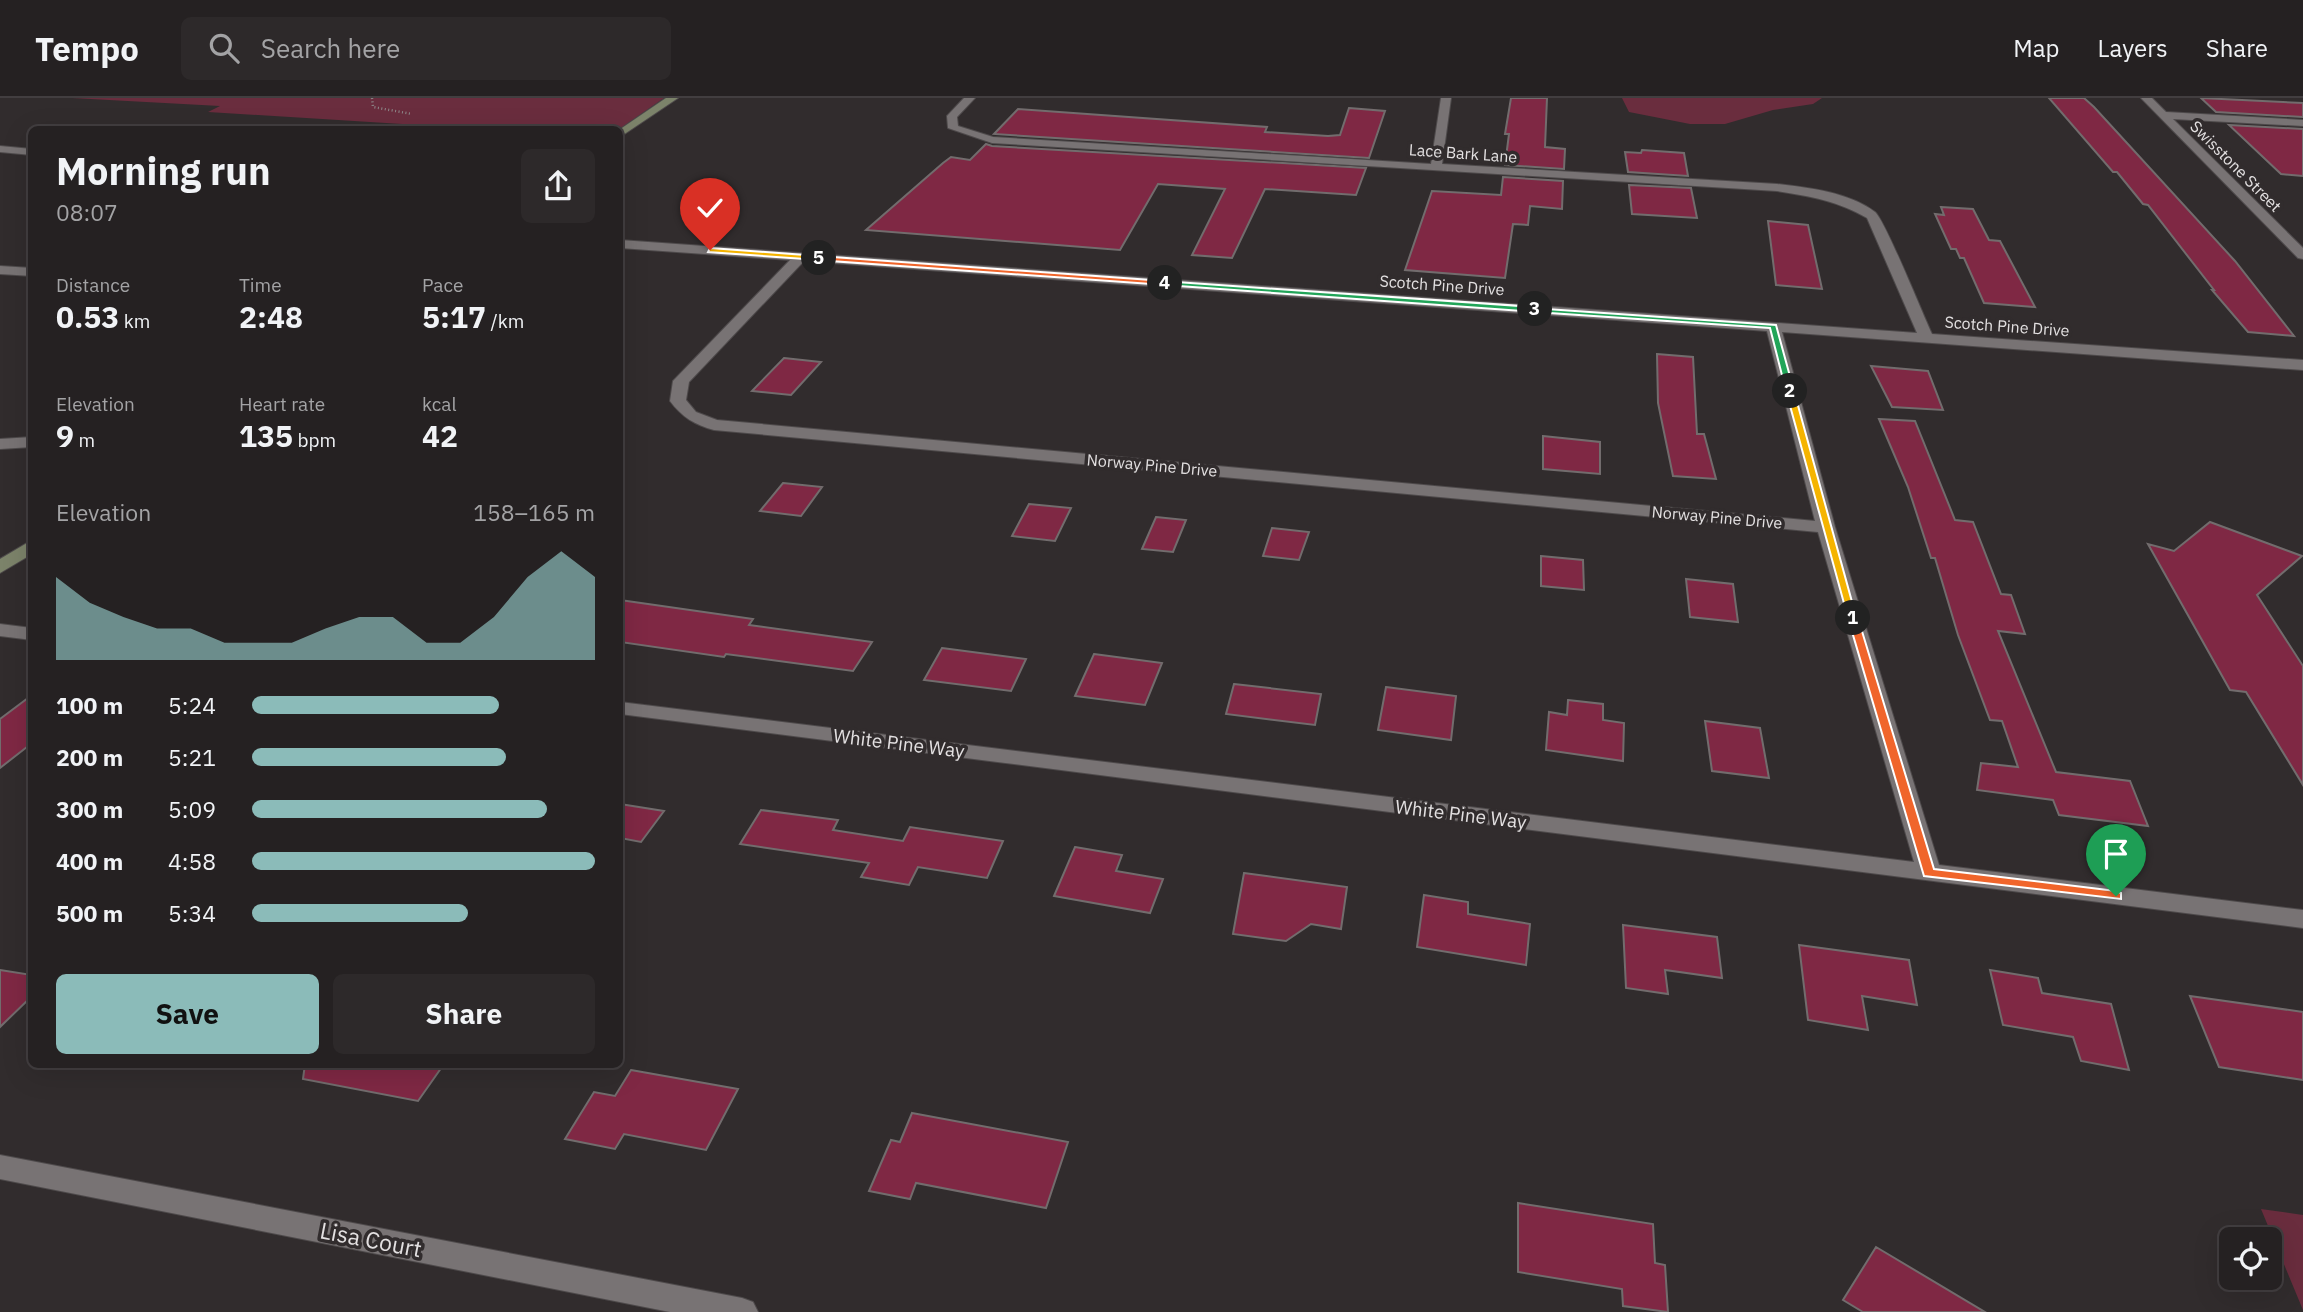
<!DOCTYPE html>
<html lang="en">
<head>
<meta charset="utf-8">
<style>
	:root { --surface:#252122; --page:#2d292a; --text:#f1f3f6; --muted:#a3a3a5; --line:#423e40; --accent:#8bbbb9 }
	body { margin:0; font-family:"IBM Plex Sans",sans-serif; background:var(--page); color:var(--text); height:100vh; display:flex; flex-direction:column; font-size:26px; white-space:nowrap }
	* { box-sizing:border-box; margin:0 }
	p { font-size:23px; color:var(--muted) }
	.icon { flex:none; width:38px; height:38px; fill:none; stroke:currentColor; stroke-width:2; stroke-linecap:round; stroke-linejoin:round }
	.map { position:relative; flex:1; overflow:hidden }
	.panel { position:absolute; left:28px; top:28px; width:595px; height:942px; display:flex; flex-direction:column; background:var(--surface); border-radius:10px; box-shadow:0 7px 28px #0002,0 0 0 2px var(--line) }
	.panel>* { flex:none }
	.fabs { position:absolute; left:2219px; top:1129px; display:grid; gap:14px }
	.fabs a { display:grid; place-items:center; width:63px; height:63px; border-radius:10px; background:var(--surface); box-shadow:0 7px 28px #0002,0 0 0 2px var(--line); font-size:35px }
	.pin { position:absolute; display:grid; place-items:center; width:60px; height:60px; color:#fff; margin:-72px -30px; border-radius:50% 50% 50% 0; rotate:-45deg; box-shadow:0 0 7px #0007 }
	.pin .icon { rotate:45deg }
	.km { position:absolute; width:35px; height:35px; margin:-18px; border-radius:50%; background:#222; color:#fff; font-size:19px; line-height:35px; text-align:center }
	.round { display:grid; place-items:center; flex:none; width:74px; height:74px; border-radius:10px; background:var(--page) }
	.summary { display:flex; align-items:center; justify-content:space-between; height:119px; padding:0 28px }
	h1 { font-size:38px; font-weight:700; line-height:52px }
	.metrics { display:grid; grid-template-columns:repeat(3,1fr); gap:10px; height:119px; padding:7px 28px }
	.metrics div { display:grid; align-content:center }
	.metrics b { font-size:30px; font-weight:700 }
	.metrics small { font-size:19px; font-weight:400 }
	.metrics p { font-size:19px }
	.chart { height:196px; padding:14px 28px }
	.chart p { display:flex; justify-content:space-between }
	.chart svg { width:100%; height:126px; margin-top:7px; fill:var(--accent); opacity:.7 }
	.button { display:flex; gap:14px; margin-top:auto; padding:14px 28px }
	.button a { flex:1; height:80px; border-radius:10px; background:var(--accent); color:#111; font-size:28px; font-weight:700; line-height:80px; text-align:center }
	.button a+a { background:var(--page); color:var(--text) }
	ul { padding:0 28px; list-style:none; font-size:23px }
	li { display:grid; grid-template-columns:112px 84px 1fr; align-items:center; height:52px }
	li i { height:18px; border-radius:9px; background:var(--accent) }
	header { display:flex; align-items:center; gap:42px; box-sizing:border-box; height:98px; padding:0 35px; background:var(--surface); border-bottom:2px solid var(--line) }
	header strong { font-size:33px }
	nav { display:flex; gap:38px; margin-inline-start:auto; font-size:24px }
	.search { width:490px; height:63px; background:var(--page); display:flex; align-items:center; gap:18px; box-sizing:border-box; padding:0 24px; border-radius:10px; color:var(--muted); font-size:26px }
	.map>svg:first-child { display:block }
	.green { fill:#6a2d3e }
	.building { fill:#7f2844; stroke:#726c6d; stroke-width:2 }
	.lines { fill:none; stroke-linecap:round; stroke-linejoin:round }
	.street-casing { stroke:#4e4a4b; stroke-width:2 }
	.secondary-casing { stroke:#4e4a4b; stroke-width:2 }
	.path { stroke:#8e8a8b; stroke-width:2.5; stroke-dasharray:1 2.5; stroke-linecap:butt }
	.street { fill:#787374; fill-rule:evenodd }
	.secondary { fill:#7c836a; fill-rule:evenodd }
	.split-1 { fill:#f0652b; stroke:#fff; stroke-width:2 }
	.split-2 { fill:#f5b400; stroke:#fff; stroke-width:2 }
	.split-3 { fill:#22a559; stroke:#fff; stroke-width:2 }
	.split-4 { fill:#22a559; stroke:#fff; stroke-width:2 }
	.split-5 { fill:#f0652b; stroke:#fff; stroke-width:2 }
	.split-6 { fill:#f5b400; stroke:#fff; stroke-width:2 }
	.labels { text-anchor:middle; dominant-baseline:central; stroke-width:7; stroke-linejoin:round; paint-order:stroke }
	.far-street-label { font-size:16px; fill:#e3e0e1; stroke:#312c2d }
	.street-label { font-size:19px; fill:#e3e0e1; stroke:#312c2d }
	.near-street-label { font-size:23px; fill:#e3e0e1; stroke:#312c2d }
</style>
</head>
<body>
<header>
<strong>Tempo</strong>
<div class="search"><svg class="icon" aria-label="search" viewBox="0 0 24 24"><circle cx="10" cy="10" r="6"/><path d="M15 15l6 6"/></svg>Search here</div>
<nav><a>Map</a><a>Layers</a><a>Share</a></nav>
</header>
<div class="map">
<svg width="2303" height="1214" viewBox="0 0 2303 1214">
	<rect width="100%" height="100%" fill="#312c2d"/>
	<path class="green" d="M72,0H664L618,32L482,31L208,14L220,8Z
		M1622,0H1822L1813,6L1773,12L1725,26H1690L1629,14Z
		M2261,1111L2303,1117V1212Z"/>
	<path class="building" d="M1511,0H1547L1545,49L1565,51L1564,71L1505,67L1509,36H1505Z
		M2049,0H2084L2094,9L2235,163L2294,238L2248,234L2212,192H2214L2148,107L2143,106L2117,74H2113Z
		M2201,0L2303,5V19L2216,14Z
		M1349,10L1385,13L1369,60L994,36L1018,11L1267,29L1265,34L1328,38L1340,37Z
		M2229,27L2303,31V78L2281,76Z
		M986,46L992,48L1366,70L1356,97L1265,91L1232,160L1192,157L1225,91L1158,86L1120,152L866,132L943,65L951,59L970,62Z
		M1642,52L1684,55L1688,78L1628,74L1625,54L1641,55Z
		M1503,79L1563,83L1562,111L1530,108L1528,127L1513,126L1505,180L1405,172L1432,93L1501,97Z
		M1629,87L1691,90L1697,120L1632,116Z
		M1941,109L1973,111L1989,142L2000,143L2035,209L1984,205L1964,160H1960L1956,151H1951L1935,116L1944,117Z
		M1768,123L1808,127L1822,191L1776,187Z
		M1657,256L1693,259L1697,336H1704L1716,381L1673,378L1658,305Z
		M784,260L821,264L791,297L752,293Z
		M1871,268L1928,273L1943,312L1892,309Z
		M1879,321L1915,323L1955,422L1973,424L2001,496L2011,497L2025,536L1998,533L2056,674L2130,683L2148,728L2059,717L2053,702L1977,692L1981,665L2018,669L2002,623L1990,622L1958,537L1935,460H1931L1908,389Z
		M1543,338L1600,344V376L1543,371Z
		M783,385L822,389L801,418L760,413Z
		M1029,406L1071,410L1055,443L1012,438Z
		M1156,419L1186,422L1173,454L1142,451Z
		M2210,424L2302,458L2257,497L2303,568V687L2246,594L2230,592L2148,446L2174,453Z
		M1272,430L1309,434L1299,462L1263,458Z
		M1541,458L1583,462L1584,492L1541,488Z
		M1686,481L1733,486L1738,524L1690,519Z
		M620,502L753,521L749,527L872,544L853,573L726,556L724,559L620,544Z
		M942,550L1026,561L1011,593L924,582Z
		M1094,556L1162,565L1145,607L1075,598Z
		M1234,586L1321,596L1315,627L1226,616Z
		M1386,589L1456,598L1451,642L1378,632Z
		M32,597V645L0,670V621Z
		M1568,602L1603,606V622L1624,625L1623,663L1546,652L1549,614L1567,617Z
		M1705,623L1760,630L1769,680L1712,673Z
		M620,706L664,713L641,744L620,740Z
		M761,712L838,722L833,732L903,743L910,729L1003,743L987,780L918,769L909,787L861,779L869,765L740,746Z
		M1075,749L1122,757L1116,773L1163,781L1150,815L1054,798Z
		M1244,775L1347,789L1341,831L1311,826L1286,843L1233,836Z
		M1424,797L1468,804V816L1530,826L1526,867L1417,849Z
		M1623,827L1717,839L1722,880L1665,872L1668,896L1626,890Z
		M1799,847L1909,862L1917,907L1862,898L1868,932L1808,922Z
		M0,872L32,877V898L0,929Z
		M1990,872L2038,880L2042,895L2111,906L2129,972L2081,963L2073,939L2003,927Z
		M2190,898L2303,914V982L2219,969Z
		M305,966H444L418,1003L303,981Z
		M631,972L738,991L706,1052L624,1036L615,1051L565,1041L594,994L615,998Z
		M912,1015L1068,1044L1046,1110L916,1085L910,1101L869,1093L891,1042L900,1044Z
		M1518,1105L1653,1126L1655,1165L1665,1167L1668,1214L1623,1208L1622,1191L1518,1174Z
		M1876,1149L1985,1214H1863L1843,1202Z"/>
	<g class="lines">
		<defs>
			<path id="street" d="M964,0H975L957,19L958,28L993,39L1431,66L1441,0H1451L1442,66L1777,86C1809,90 1848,94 1875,114C1885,122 1923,217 1932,236L2303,262V272L1782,234L1835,429L1939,767L2303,812V830L620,616V604L1914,764L1818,434L714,332C695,327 682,319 670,303L673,283L790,162L620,150V142L1917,235L1867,120C1838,103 1810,98 1777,93L992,45L948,30L947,18ZM804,163L1767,233L1815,423L717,322L696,314L686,302L689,284Z
				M2141,0H2152L2166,14L2303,22V28L2173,21L2303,150V161L2298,160Z
				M0,48L32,51V57L0,54Z
				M0,168L32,170V178L0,176Z
				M32,339V349L0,351V341Z
				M0,526L32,530V542L0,538Z
				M0,1057L742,1200L753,1204L758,1214H670L0,1081Z"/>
			<path id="secondary" d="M666,0H678L620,39L619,32Z
				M32,442V456L0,475V461Z"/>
		</defs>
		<use href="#street" class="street-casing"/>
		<use href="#secondary" class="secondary-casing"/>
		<path class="path" d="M372,0L373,9L412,16"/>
		<use href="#street" class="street"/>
		<use href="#secondary" class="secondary"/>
	</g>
	<path class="split-1" d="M1849,518L1858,520L1934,771L2116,793L2121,795V801L1924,778L1848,520Z"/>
	<path class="split-2" d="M1790,291L1794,293L1857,522L1848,520L1786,293Z"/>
	<path class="split-3" d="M1532,210L1776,227L1794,293L1790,296L1786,293L1770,230L1535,214Z"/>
	<path class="split-4" d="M1162,183L1535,209L1538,211L1535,214L1165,187Z"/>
	<path class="split-5" d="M819,158L1165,183L1169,185L1165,187L817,162Z"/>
	<path class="split-6" d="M710,150L819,158L823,160L819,162L708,154Z"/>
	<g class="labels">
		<g class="far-street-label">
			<text transform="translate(1463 55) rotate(4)">Lace Bark Lane</text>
			<text transform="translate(2236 68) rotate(45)">Swisstone Street</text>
			<text transform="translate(1442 187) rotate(4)">Scotch Pine Drive</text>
			<text transform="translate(2007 228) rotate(4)">Scotch Pine Drive</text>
			<text transform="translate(1152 367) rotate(5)">Norway Pine Drive</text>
			<text transform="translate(1717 419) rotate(5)">Norway Pine Drive</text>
		</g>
		<g class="street-label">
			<text transform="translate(899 645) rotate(7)">White Pine Way</text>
			<text transform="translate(1461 716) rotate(7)">White Pine Way</text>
		</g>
		<g class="near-street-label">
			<text transform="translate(371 1141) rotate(11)">Lisa Court</text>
		</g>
	</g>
</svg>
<div class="fabs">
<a><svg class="icon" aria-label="locate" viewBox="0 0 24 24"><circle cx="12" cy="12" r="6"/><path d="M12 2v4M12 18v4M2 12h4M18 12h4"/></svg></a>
</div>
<div class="pin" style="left:2116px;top:798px;background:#1e9e55"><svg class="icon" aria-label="arrive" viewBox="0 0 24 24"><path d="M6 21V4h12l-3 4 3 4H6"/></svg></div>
<div class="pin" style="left:710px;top:152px;background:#d93025"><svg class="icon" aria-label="check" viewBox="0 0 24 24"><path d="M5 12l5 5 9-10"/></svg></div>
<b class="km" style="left:1853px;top:520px">1</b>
<b class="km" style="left:1790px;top:293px">2</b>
<b class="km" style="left:1535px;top:211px">3</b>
<b class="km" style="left:1165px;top:185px">4</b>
<b class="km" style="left:819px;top:160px">5</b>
<section class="panel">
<div class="summary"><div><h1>Morning run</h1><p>08:07</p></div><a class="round"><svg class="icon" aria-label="share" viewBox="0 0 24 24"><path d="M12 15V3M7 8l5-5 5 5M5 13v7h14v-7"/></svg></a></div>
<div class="metrics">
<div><p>Distance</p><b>0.53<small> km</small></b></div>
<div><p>Time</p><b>2:48</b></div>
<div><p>Pace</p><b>5:17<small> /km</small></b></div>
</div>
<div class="metrics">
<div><p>Elevation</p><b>9<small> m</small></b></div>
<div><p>Heart rate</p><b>135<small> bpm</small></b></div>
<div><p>kcal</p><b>42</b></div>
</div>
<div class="chart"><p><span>Elevation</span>158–165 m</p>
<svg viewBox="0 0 160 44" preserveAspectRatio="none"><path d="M0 44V15L10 24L20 29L30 33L40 33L50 38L60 38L70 38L80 33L90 29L100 29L110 38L120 38L130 29L140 15L150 6L160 15V44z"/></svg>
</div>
<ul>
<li><b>100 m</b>5:24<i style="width:72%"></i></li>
<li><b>200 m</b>5:21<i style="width:74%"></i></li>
<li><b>300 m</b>5:09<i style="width:86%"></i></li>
<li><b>400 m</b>4:58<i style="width:100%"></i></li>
<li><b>500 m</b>5:34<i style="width:63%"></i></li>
</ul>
<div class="button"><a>Save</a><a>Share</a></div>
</section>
</div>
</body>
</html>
